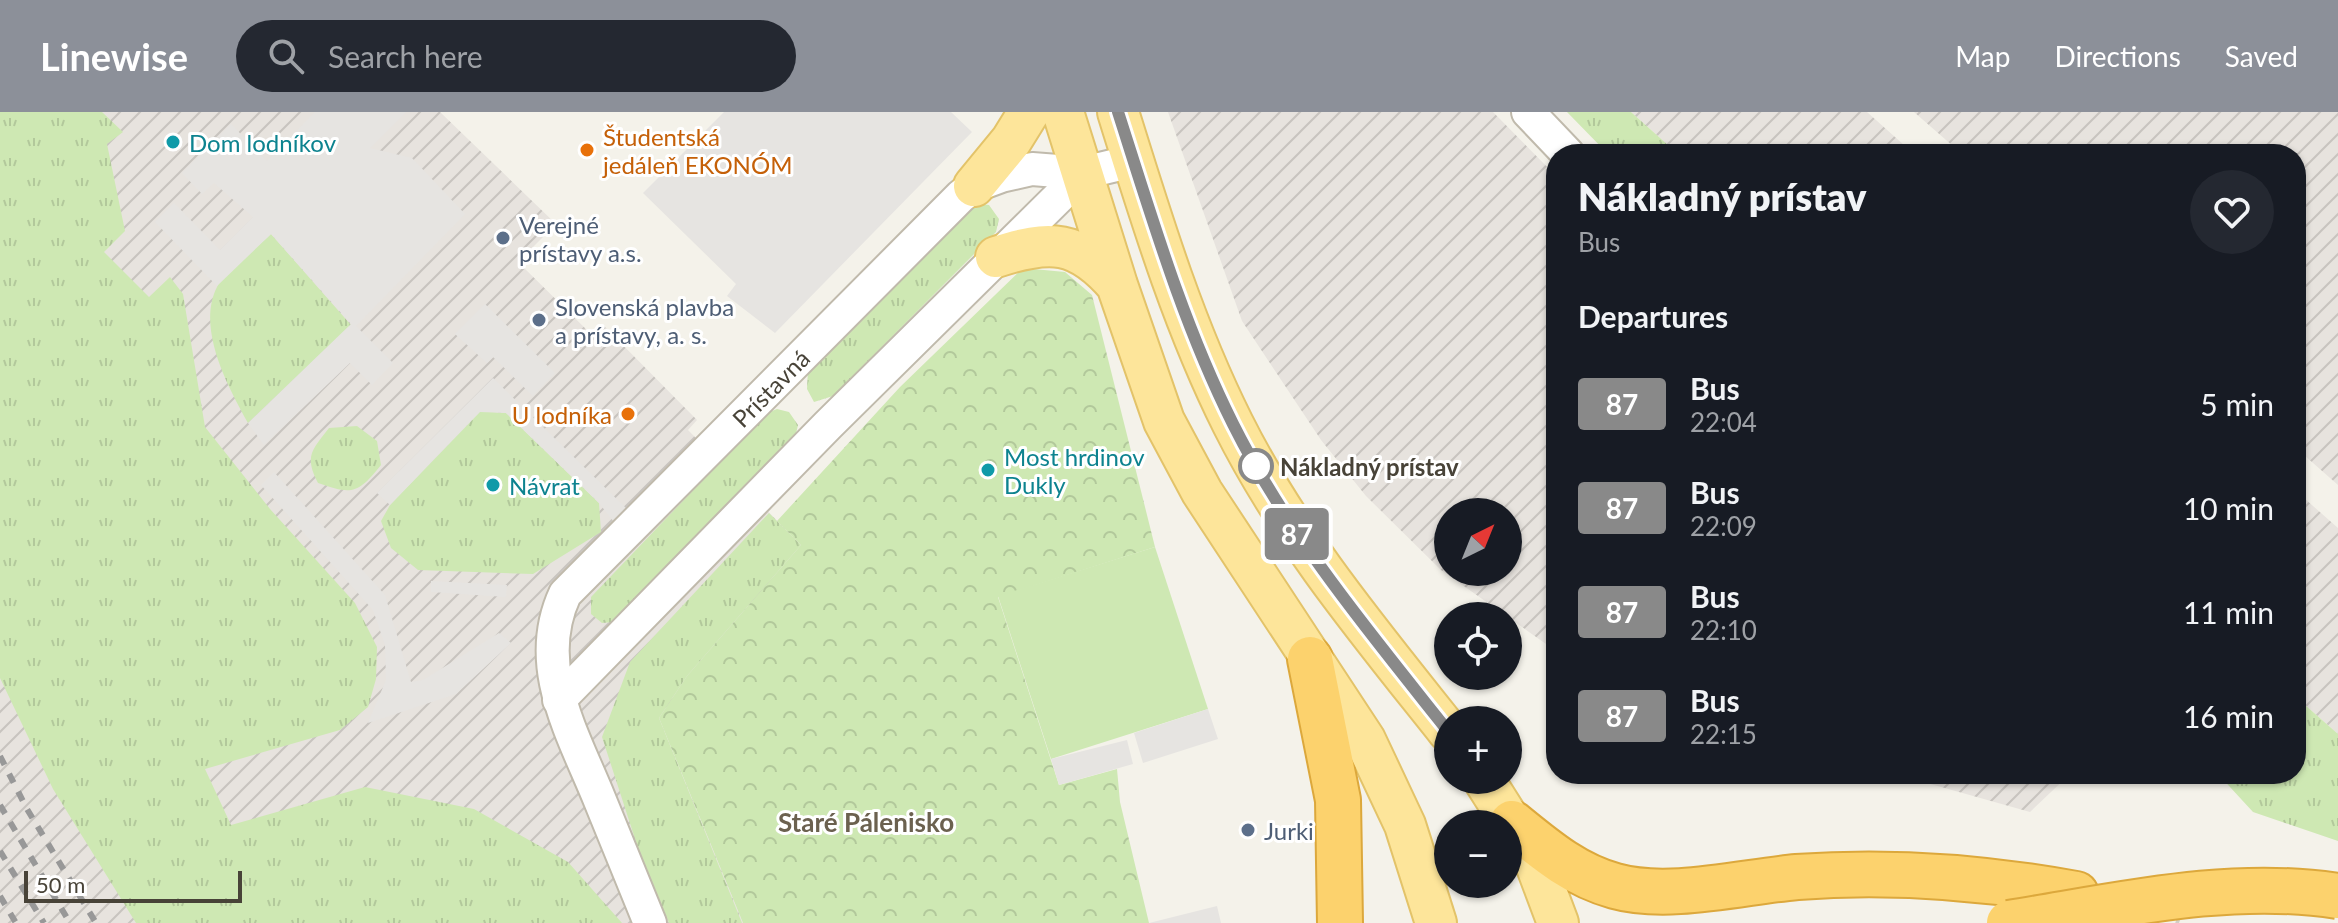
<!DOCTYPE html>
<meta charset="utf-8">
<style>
:root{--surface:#171b24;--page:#242831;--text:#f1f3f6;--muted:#9ea1a6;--accent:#8c9099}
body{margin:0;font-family:Lato,sans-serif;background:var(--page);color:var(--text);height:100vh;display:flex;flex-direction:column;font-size:30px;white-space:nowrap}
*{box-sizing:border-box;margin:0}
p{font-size:26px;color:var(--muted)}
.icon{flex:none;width:44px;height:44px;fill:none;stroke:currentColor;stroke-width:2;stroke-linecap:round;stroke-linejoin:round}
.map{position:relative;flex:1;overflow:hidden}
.panel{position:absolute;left:1546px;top:32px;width:760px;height:640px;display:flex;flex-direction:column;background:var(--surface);border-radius:32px;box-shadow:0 2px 6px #0004}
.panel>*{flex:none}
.badge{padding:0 16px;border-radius:6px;font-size:28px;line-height:52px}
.needle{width:52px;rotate:43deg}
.fabs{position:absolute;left:1434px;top:386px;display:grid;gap:16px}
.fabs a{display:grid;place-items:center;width:88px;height:88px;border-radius:50%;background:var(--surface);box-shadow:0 2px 6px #0004;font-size:40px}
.scale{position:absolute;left:24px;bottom:20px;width:218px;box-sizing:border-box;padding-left:8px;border:4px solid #484338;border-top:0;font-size:22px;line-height:28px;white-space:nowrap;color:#484338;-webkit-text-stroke:6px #fff;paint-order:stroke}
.map>.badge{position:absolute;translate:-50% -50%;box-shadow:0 0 0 4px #fff}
h2{padding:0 32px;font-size:30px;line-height:72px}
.round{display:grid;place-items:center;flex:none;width:84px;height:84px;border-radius:42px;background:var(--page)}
.overview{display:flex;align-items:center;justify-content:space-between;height:136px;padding:0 32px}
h1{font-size:38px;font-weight:800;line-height:60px}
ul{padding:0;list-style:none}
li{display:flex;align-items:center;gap:24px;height:104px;padding:0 32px}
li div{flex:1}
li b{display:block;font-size:30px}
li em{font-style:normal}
li .badge{min-width:88px;font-weight:700;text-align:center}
header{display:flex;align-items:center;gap:48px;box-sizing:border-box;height:112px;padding:0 40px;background:var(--accent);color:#fff}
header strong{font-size:38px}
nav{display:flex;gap:44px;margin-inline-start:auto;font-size:28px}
.search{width:560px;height:72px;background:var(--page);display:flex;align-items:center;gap:20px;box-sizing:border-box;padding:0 28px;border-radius:44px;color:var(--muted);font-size:30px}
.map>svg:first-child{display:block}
.industrial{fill:url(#industrial-furrows);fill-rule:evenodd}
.grass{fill:url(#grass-tufts)}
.forest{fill:url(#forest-crowns)}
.park{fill:#cee8b3}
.parking{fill:#e6e4e1}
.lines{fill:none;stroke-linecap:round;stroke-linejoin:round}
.highway-tunnel{stroke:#d2cfc6;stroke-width:44;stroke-dasharray:44 22;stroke-linecap:butt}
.minor-casing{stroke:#c0baac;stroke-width:36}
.major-casing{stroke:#e3c369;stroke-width:44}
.highway-casing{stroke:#dca83c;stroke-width:48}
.minor{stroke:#fff;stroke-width:32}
.major{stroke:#fde59a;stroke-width:40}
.highway{stroke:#fcd26d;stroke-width:44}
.rail{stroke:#989898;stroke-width:6;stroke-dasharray:10 10;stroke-linecap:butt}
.highway-bridge-casing{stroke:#dca83c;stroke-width:48;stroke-linecap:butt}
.highway-bridge{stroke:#fcd26d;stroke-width:44}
.line-casing{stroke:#fff;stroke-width:18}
.line{stroke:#898989;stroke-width:12}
.culture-dot{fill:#0f9aa8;stroke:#fff;stroke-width:3}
.food-dot{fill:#e8710a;stroke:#fff;stroke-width:3}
.service-dot{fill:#5c6f8a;stroke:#fff;stroke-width:3}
.stop-dot{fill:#fff;stroke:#898989;stroke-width:4}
.labels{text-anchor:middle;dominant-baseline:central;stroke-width:6;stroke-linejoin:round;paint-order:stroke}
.food-label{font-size:24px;fill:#c56008;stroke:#fff;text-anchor:start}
.culture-label{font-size:24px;fill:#0d838f;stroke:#fff;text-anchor:start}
.service-label{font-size:24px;fill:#4e5e75;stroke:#fff;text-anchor:start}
.street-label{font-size:24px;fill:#484338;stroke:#fff}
.stop-label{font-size:24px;font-weight:bold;fill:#484338;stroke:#fff;text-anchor:start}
.neighbourhood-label{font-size:26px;font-weight:bold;fill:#6b614f;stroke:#fff}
</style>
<header>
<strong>Linewise</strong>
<div class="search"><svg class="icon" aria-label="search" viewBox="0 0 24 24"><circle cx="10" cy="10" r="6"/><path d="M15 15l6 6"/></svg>Search here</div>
<nav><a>Map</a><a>Directions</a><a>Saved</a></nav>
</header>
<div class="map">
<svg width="2338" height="811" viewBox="0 0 2338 811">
<defs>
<pattern id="industrial-furrows" width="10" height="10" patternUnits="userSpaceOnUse" patternTransform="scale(2)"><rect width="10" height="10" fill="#e7e3de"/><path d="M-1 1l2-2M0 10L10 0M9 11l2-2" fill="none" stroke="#c8c4bf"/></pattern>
<pattern id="grass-tufts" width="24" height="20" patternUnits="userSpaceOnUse" patternTransform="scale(2)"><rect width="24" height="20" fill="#cee8b3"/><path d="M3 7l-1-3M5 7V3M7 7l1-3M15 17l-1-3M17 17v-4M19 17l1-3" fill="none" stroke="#b2c89b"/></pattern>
<pattern id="forest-crowns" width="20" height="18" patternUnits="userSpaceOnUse" patternTransform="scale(2)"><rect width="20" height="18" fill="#cee8b3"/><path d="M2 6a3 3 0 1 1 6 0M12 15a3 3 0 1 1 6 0" fill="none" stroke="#b2c89b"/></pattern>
</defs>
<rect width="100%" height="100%" fill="#f4f2ea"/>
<path class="industrial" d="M0,0H440L556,112L518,150L592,223L603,213L697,308L688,318L801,433L659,606L743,811H0Z
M1168,0H1493L1556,64V539L1441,458L1366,384L1321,328L1242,209ZM1508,400V460H1448V400Z
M1631,0H1867L1914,42H1678Z
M1914,0H2338V373L2296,336V42H1962Z
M2296,379L2338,416V622L2296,585Z
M1895,662H2070L2030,700Z"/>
<path class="grass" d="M0,0H102L123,20L107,32L125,119L104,140L149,185L170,165L183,182L205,315L270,397L355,491L377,535L376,567L368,595L340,618L205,657L231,713L365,675L474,697L568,750L622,811H136L53,677L0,566Z
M1567,0H1631L1678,42H1608Z
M974,91L989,93L999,107L996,120L833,284L814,290L807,277L808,257Z
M271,122L351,213L248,311C228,275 196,216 217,175C223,162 259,134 271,122Z
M777,297L789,300L798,313L795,326L614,510L602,511L591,502V485L767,301Z
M480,299L506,301L599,391L601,420L533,462L418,458L391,436L381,409L390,393Z
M357,314L377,329L381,353C358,382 352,383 318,371C304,344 312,338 329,316Z
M769,401L801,433L687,564L659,606L742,811H669L637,733L602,625L630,550Z
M2296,585L2338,622V729L2253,700L2218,662H2296Z"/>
<path class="forest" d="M1023,156L1065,160L1092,183L1155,435L998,485L1059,673L1117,657L1120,690L1149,811H743L659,606L687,564L801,433L777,409L900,275Z"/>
<path class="park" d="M1155,435L1208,597L1051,647L998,484Z"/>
<path class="parking" d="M315,0H406L370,36L412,46L465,102L356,214L393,251L372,273L350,251L264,333L248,311L351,212L271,122L217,174L155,110L174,91L220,138L253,105L214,71L202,82L182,61L231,12L267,49Z
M724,0H951L972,20L775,221L727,184L736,172L643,81Z
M485,192L555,261L533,284L493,245L487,251L455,222Z
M493,266L630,400L617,414L599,391L506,301L480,300L390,393L377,381Z
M274,360L385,483L411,570L423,568L499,521L511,531L456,582L368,611L386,568L385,533L373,498L261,373Z
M431,469L507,473L506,485L431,480Z
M1208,597L1218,627L1143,651L1134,621Z
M1127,628L1133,652L1059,673L1051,647Z
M1217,794L1221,811H1148H1149Z"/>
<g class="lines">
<path class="highway-tunnel" d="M2113,789L2179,811"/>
<defs>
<g id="minor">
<path d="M1528,0L1568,42"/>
<path d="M559,588L828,313L1083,61"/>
<path id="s1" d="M650,811C633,769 616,728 599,686C572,620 532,553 565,482L961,84L974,74L1001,64L1032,57L1083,61L1133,49"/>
</g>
<path id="major" d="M1063,0L1117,173L1164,309L1202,380L1365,628L1405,713L1436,811
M1118,0C1151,106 1183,212 1233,312C1289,424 1370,521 1448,619
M974,74L1011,29L1029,0
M996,145C1050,127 1078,128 1117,173
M1484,668L1534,747L1558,811"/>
<path id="highway" d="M1310,547L1338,688L1340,811
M1512,711C1544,737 1574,763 1615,774C1668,789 1742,770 1797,765C1891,758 1983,765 2076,782"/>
</defs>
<use href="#minor" class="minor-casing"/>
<use href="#major" class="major-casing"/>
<use href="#highway" class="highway-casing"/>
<use href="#minor" class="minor"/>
<use href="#major" class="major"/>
<use href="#highway" class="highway"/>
<path class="rail" d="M0,644L27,697L96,811
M0,693L70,811
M0,739L44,811
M0,784L16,811"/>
<defs>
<path id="highway-bridge" d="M2009,811C2116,794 2229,767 2338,784"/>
</defs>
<use href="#highway-bridge" class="highway-bridge-casing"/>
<use href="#highway-bridge" class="highway-bridge"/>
</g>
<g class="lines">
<defs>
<path id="line" d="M1118,0C1152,106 1183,212 1233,312C1289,424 1370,521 1448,619"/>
</defs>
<use href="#line" class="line-casing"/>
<use href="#line" class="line"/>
</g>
<g class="culture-dot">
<circle cx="173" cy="30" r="8"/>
<circle cx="988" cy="358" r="8"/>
<circle cx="493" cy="373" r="8"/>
</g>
<g class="food-dot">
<circle cx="587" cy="38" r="8"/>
<circle cx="628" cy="302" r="8"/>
</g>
<g class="service-dot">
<circle cx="503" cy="126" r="8"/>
<circle cx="539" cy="208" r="8"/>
<circle cx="1248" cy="718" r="8"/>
</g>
<circle class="stop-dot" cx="1256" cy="354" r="16"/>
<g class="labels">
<g class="food-label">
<text x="603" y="24">Študentská<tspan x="603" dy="28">jedáleň EKONÓM</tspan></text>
<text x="612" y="302" text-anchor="end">U lodníka</text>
</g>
<g class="culture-label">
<text x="189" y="30">Dom lodníkov</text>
<text x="1004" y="344">Most hrdinov<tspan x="1004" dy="28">Dukly</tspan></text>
<text x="509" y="373">Návrat</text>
</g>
<g class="service-label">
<text x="519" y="112">Verejné<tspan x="519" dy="28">prístavy a.s.</tspan></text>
<text x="555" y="194">Slovenská plavba<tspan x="555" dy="28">a prístavy, a. s.</tspan></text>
<text x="1264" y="718">Jurki</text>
</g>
<g class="street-label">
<text stroke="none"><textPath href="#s1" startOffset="640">Prístavná</textPath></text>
</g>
<g class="stop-label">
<text x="1280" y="354">Nákladný prístav</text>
</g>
<g class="neighbourhood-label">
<text x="866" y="710">Staré Pálenisko</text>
</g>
</g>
</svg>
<div class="fabs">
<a><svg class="needle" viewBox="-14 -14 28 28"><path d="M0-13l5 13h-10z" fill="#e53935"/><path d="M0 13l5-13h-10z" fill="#9ea1a6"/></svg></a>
<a><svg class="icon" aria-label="locate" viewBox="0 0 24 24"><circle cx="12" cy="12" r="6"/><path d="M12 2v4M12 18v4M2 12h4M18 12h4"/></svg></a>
<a>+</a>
<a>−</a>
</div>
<div class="scale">50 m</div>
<b class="badge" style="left:1297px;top:422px;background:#898989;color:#fff">87</b>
<section class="panel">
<div class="overview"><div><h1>Nákladný prístav</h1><p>Bus</p></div><a class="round"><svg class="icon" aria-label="heart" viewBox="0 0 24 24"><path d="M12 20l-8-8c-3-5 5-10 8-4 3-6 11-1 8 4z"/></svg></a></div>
<h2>Departures</h2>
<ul>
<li><span class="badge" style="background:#898989;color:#fff">87</span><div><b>Bus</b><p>22:04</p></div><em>5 min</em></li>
<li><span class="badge" style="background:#898989;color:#fff">87</span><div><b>Bus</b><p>22:09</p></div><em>10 min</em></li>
<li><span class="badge" style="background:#898989;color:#fff">87</span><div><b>Bus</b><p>22:10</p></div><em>11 min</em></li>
<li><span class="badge" style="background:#898989;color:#fff">87</span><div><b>Bus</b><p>22:15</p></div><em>16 min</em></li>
</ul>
</section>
</div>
